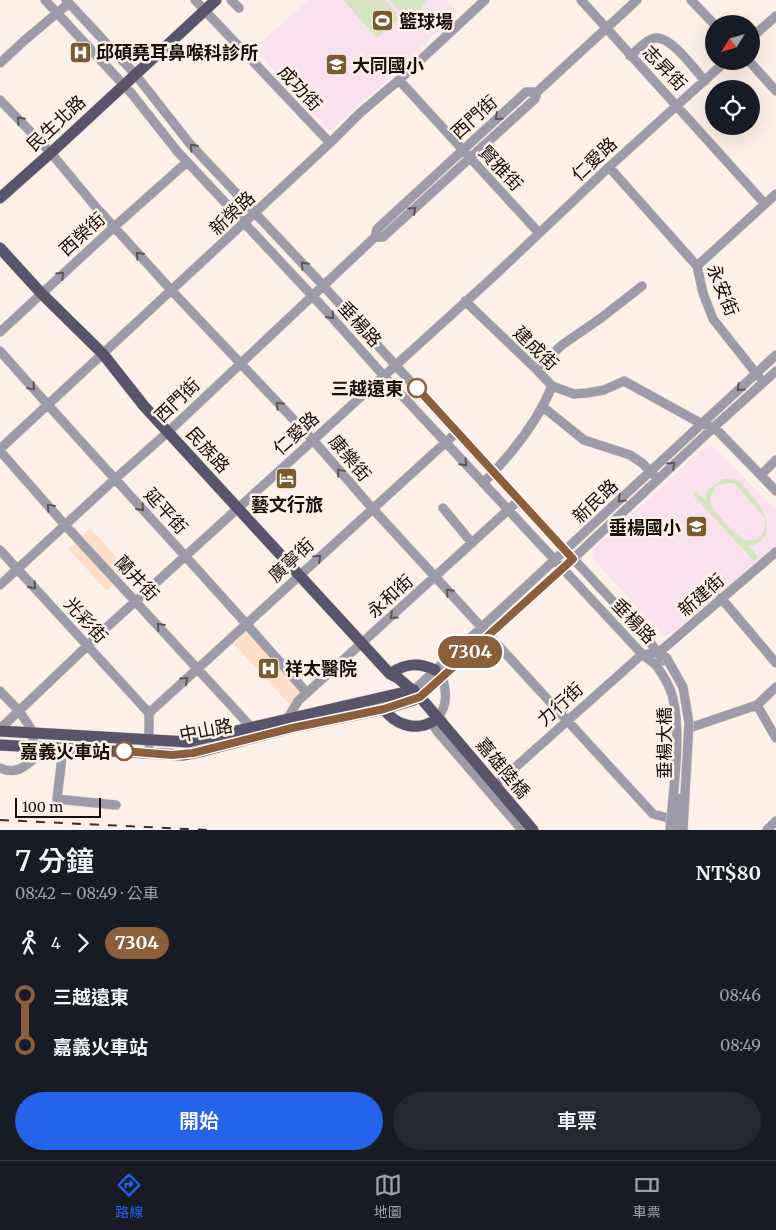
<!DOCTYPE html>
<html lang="zh-TW">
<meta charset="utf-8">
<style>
:root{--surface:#171b24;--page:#242831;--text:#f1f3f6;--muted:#9ea1a6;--line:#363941;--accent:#2563eb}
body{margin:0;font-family:Merriweather,"Noto Sans TC",serif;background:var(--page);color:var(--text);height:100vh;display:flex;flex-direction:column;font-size:19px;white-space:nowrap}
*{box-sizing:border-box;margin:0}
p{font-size:16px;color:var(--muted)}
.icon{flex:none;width:28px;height:28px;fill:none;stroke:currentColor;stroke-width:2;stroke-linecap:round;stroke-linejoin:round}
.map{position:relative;height:830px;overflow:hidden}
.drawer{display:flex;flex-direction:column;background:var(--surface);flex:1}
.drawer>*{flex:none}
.badge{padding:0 10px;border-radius:16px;font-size:18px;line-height:32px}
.needle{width:32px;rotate:233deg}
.tools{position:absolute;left:705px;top:15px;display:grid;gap:10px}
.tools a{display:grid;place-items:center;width:55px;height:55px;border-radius:50%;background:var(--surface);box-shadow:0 5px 20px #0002;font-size:25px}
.scale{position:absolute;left:15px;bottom:12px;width:86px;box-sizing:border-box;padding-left:5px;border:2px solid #1a0f08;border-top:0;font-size:14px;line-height:18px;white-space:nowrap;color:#1a0f08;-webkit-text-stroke:4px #fdf0e8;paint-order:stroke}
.map>.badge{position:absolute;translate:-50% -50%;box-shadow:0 0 0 2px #fff}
.legs{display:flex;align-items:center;gap:8px;height:55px;padding:0 15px;font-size:16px}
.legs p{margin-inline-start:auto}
.summary{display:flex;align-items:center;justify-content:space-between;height:85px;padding:0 15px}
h1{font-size:28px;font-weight:600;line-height:38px}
.cta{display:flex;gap:10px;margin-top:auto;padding:10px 15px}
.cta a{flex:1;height:58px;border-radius:30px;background:var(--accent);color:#fff;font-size:20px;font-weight:600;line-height:58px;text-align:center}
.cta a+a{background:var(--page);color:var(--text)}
ul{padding:0 15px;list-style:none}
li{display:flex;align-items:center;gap:18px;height:50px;font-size:19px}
li i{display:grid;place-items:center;width:8px;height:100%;margin:0 6px;background:currentColor}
li i::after{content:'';width:12px;height:12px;margin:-6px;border:4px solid;border-radius:50%;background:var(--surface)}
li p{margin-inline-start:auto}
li:first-child i{background:linear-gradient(#0000 50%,currentColor 0)}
li:last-child i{background:linear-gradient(currentColor 50%,#0000 0)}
.menu{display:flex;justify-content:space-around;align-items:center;height:70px;border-top:1px solid var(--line);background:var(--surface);font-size:14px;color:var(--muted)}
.menu a{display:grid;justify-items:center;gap:2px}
.menu .selected{color:var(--accent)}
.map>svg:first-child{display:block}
.built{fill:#fedfca}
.education{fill:#f9e1ee}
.green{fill:#d7e4c4;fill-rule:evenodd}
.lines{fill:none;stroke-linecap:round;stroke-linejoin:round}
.minor-casing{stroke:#d9ccc4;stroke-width:10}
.major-casing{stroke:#d9ccc4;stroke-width:12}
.minor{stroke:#9e9ba9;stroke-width:9}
.major{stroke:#5a546b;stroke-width:11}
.rail{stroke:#3c3029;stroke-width:2;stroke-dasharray:9 9;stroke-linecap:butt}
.minor-bridge-casing{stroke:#d9ccc4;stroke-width:10;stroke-linecap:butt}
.minor-bridge{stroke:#9e9ba9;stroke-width:9}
.oneway{stroke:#5c5558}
.line-1-casing{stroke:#fff;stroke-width:11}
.line-1{stroke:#8b5e3c;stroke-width:8}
.stop-1-dot{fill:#fff;stroke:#8b5e3c;stroke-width:2.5}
.labels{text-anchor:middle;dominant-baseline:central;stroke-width:5;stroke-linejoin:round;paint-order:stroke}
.poi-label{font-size:18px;font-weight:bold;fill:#1a0f08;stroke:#fdf0e8;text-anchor:start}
.street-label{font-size:18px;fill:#1a0f08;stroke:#fdf0e8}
.stop-label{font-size:18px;font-weight:bold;fill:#1a0f08;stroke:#fdf0e8;text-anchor:end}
</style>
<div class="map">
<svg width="776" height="830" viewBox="0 0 776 830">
<rect width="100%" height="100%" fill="#fdf0e8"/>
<path class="built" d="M90,528L129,571L107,591L68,549Z
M249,629L303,692L290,705L234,644Z"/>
<path class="education" d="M308,0H446L457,11L442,27L385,82L330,131L254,49Z
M708,444L715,448L776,510V548L670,635L664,636L593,559L592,552L598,545Z"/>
<path class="green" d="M343,0H385L400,17L377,38Z
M389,0H428L420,10L410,13L415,18L410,22Z
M723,479C728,479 735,479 739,481C743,484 748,491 752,496C768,513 776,541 749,546L758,557L754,561L693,495L696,491L705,500L707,490ZM728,483H734L764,517C768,531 759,545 743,539C737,536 713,511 711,504C709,498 713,491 716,486Z"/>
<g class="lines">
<defs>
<path id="minor" d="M45,0L132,94L177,151L320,304L384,376L643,655L656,665
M66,0L135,74L190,144L319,281L499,479L648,639L663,661
M195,0L330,143
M231,0L239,8
M581,0L765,204
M691,0L714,24
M751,38L776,16
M630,56C638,50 646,39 656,38C672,37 695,70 705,81
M749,61L776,91
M0,63L25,40L69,3
M399,80L539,233
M0,100L51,153L95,206L172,291L313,440L372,508L653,814L676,820
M609,167L697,266L703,293L713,319L759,377
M375,237H383L535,99L537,92L637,0
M697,266L776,194
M465,301L536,369L552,386L574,394L587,393L604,390L624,381L702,424L714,427L776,491
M0,332L114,227L187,162
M0,351C101,466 207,577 307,693
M536,369L562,345L601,318L642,286
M543,407L584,440L630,455L642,463L654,475
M0,449L330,143L360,113L399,80L485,0
M0,451L65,525L251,727L252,733
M761,475L776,460
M483,483C511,455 537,423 552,386
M443,508L472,543
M0,550L149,713
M0,585L115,479L168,432L375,237L377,229L526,92H537
M721,598L776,663
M442,677C447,692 448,706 437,718L442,720
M414,690L776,355
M0,691L19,711L30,727L37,756C25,767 16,775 0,768
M416,699L562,569L714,427L776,371
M757,705L776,738
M149,713L457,432
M288,718L298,701L519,500
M432,722L437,731L522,830
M692,727L757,705L776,687
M0,729L106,628L493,277L609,167L726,61
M149,745V713
M63,748L57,799L116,805
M501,780L639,657L663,649L776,552
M767,830L776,821"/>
<path id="major" d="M0,198L55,149L216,0
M0,248L41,293L103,354L144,406L390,674L398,678L420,697L533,830
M390,674C405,663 419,662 435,670
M384,709C395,725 415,731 432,722
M0,731L188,742L414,690
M0,745L183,755L203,751L291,728L384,709L414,700"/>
</defs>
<use href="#minor" class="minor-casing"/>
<use href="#major" class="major-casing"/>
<use href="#minor" class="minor"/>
<use href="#major" class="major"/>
<path class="rail" d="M0,820L208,830"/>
<defs>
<path id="minor-bridge" d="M666,657L683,687L689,723L683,830
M656,665C663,675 671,687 673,699C682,735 673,792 670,830
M676,830L679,798"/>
</defs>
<use href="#minor-bridge" class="minor-bridge-casing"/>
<use href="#minor-bridge" class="minor-bridge"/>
</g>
<defs><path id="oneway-chevron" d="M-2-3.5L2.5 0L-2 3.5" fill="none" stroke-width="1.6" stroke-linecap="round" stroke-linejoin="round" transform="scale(1.25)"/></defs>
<g class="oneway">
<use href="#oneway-chevron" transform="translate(498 117) rotate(138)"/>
<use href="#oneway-chevron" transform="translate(20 120) rotate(-134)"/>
<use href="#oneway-chevron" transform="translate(193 147) rotate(-132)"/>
<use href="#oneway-chevron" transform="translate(413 210) rotate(-42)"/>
<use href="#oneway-chevron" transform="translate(139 255) rotate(-132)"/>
<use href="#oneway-chevron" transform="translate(304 265) rotate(-133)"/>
<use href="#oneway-chevron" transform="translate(61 275) rotate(-43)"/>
<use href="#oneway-chevron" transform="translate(331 316) rotate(48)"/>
<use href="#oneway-chevron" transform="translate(32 387) rotate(49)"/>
<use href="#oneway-chevron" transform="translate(740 388) rotate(137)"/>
<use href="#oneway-chevron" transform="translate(279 405) rotate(-135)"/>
<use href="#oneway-chevron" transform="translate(464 463) rotate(47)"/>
<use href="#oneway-chevron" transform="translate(672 465) rotate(-43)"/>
<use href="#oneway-chevron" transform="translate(340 472) rotate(-130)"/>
<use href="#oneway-chevron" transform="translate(621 499) rotate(137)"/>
<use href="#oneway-chevron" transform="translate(50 507) rotate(-132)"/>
<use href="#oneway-chevron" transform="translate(141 508) rotate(48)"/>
<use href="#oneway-chevron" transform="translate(318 558) rotate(-43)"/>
<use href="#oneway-chevron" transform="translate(33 586) rotate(48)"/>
<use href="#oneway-chevron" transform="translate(449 592) rotate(-133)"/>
<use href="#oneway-chevron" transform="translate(393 616) rotate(138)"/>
<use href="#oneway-chevron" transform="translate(160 626) rotate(-132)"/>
<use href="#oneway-chevron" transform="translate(185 680) rotate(-42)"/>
</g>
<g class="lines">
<defs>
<path id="line-1" d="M124,751L172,755L193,753L292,728L384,709L420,697L573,559L417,388"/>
</defs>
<use href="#line-1" class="line-1-casing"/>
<use href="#line-1" class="line-1"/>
</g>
<defs>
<symbol id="stadium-square" viewBox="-11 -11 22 22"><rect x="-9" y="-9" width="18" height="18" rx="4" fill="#795b2f" stroke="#fdf0e8"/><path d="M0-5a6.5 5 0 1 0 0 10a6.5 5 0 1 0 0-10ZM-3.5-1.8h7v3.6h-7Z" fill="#fff"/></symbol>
<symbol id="hospital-square" viewBox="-11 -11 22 22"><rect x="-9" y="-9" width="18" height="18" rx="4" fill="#795b2f" stroke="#fdf0e8"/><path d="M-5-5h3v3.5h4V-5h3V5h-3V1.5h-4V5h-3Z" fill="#fff"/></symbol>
<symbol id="school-square" viewBox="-11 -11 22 22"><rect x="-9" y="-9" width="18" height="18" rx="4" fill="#795b2f" stroke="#fdf0e8"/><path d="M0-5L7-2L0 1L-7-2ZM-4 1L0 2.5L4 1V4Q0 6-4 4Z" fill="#fff"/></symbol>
<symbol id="hotel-square" viewBox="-11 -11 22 22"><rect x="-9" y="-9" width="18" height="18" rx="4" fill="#795b2f" stroke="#fdf0e8"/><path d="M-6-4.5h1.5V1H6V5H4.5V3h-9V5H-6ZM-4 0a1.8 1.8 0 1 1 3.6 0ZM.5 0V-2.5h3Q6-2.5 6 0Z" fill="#fff"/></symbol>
</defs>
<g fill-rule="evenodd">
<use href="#stadium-square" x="370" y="8" width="25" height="25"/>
<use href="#hospital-square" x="68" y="40" width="25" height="25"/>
<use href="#school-square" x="324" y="52" width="25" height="25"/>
<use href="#hotel-square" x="274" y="466" width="25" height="25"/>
<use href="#school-square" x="684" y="514" width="25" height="25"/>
<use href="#hospital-square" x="256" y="656" width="25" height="25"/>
</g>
<g class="stop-1-dot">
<circle cx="417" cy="388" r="9"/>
<circle cx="124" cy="751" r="9"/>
</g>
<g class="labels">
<g class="poi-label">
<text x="399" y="21">籃球場</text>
<text x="96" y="52">邱碩堯耳鼻喉科診所</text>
<text x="352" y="65">大同國小</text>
<text x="287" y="504" text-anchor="middle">藝文行旅</text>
<text x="681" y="527" text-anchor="end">垂楊國小</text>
<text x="285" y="668">祥太醫院</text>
</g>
<g class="street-label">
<text transform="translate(665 68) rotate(46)">志昇街</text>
<text transform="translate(300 88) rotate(47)">成功街</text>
<text transform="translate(474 117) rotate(-42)">西門街</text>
<text transform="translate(56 123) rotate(-43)">民生北路</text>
<text transform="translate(594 159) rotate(-43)">仁愛路</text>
<text transform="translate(501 168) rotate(47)">賢雅街</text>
<text transform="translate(232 213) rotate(-43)">新榮路</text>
<text transform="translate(82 234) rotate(-42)">西榮街</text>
<text transform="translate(723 290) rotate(68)">永安街</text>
<text transform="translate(360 324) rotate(48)">垂楊路</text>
<text transform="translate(536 348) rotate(44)">建成街</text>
<text transform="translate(177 400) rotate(-44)">西門街</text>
<text transform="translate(296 433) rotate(-42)">仁愛路</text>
<text transform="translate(208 450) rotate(48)">民族路</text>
<text transform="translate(350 458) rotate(50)">康樂街</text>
<text transform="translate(595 501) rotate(-43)">新民路</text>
<text transform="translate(166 511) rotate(48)">延平街</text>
<text transform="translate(291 560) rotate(-43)">廣寧街</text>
<text transform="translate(137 578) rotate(47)">蘭井街</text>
<text transform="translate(701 595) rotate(-41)">新建街</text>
<text transform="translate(390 596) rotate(-42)">永和街</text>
<text transform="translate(86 620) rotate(48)">光彩街</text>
<text transform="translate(634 621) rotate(46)">垂楊路</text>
<text transform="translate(560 704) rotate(-42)">力行街</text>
<text transform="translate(206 730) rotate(-11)">中山路</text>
<text transform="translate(664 743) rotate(-90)">垂楊大橋</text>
<text transform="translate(503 768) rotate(50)">嘉雄陸橋</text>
</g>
<g class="stop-label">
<text x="403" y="388">三越遠東</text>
<text x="110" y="751">嘉義火車站</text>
</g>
</g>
</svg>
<div class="tools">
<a><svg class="needle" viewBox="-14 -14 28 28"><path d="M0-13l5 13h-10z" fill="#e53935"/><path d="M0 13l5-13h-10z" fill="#9ea1a6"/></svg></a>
<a><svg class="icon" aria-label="locate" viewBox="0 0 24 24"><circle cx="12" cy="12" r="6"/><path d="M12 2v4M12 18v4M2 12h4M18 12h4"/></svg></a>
</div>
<div class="scale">100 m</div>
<b class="badge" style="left:470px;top:652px;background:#8b5e3c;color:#fff">7304</b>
</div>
<section class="drawer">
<div class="summary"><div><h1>7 分鐘</h1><p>08:42 – 08:49 · 公車</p></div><b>NT$80</b></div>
<div class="legs"><svg class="icon" aria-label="walk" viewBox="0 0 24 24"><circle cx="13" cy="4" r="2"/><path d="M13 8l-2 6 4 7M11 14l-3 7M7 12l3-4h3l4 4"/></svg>4<svg class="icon" aria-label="forward" viewBox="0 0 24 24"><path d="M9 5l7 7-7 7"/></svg><b class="badge" style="background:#8b5e3c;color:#fff">7304</b></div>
<ul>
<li><i style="color:#8b5e3c"></i><b>三越遠東</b><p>08:46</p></li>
<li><i style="color:#8b5e3c"></i><b>嘉義火車站</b><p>08:49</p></li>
</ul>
<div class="cta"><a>開始</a><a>車票</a></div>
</section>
<nav class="menu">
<a class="selected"><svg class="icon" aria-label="directions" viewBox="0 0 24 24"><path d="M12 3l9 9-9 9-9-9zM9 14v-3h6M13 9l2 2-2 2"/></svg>路線</a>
<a><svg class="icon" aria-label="map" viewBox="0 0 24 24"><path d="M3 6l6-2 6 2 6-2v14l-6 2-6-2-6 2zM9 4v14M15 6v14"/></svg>地圖</a>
<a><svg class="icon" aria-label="tickets" viewBox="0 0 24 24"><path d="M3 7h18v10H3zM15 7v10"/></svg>車票</a>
</nav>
